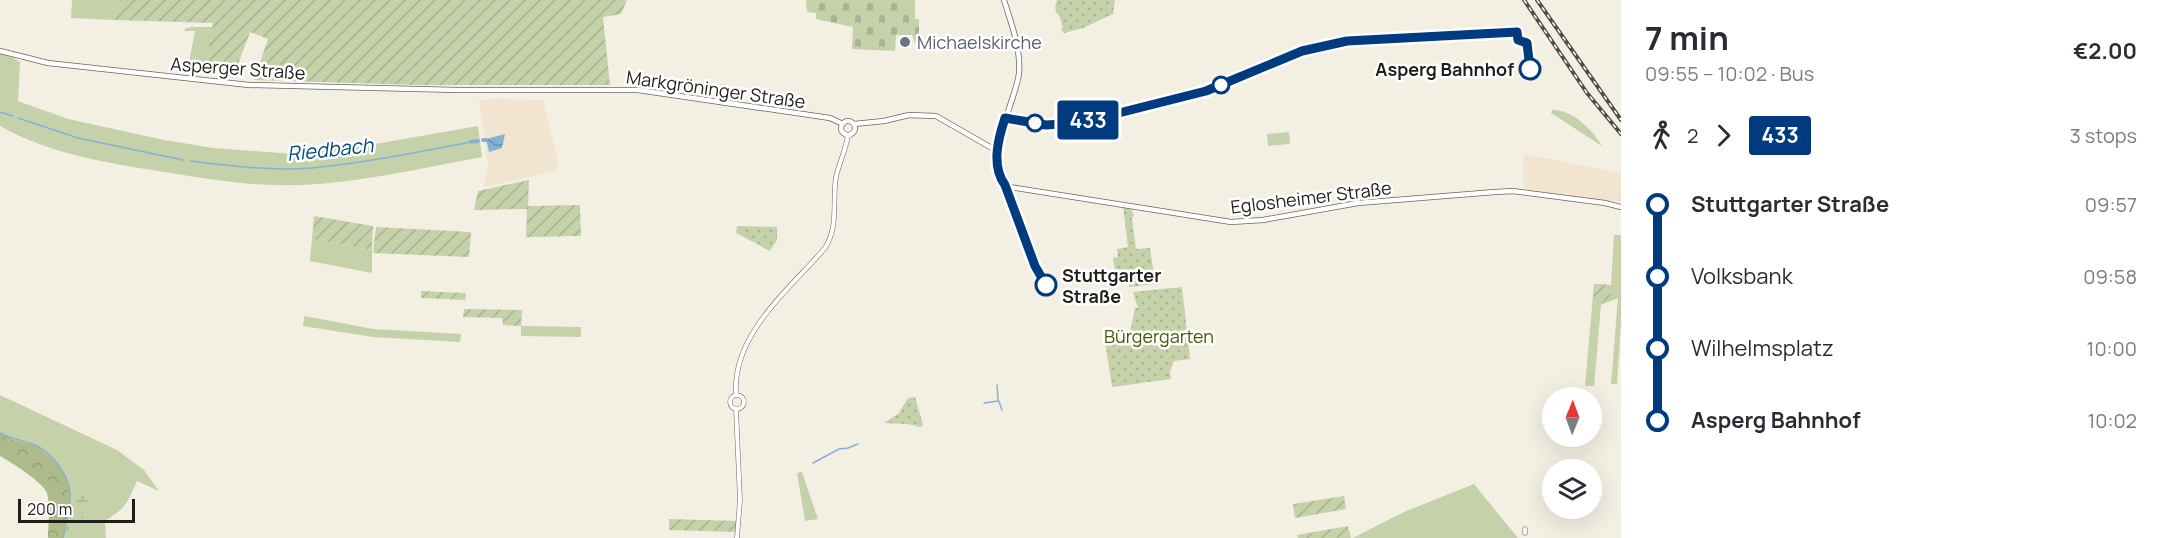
<!DOCTYPE html>
<meta charset="utf-8">
<style>
:root{--surface:#fff;--page:#f7f7f7;--text:#2b2b33;--muted:#7c7c81}
body{margin:0;font-family:Manrope,sans-serif;background:var(--page);color:var(--text);height:100vh;display:flex;flex-direction:column;font-size:22px;white-space:nowrap}
*{box-sizing:border-box;margin:0}
p{font-size:20px;color:var(--muted)}
.icon{flex:none;width:33px;height:33px;fill:none;stroke:currentColor;stroke-width:2;stroke-linecap:round;stroke-linejoin:round}
.map{position:relative;flex:1;overflow:hidden}
.panel{display:flex;flex-direction:column;background:var(--surface);width:540px}
.panel>*{flex:none}
.badge{padding:0 12px;border-radius:4px;font-size:21px;line-height:39px}
.needle{width:39px;rotate:1deg}
.controls{position:absolute;left:1542px;top:387px;display:grid;gap:12px}
.controls a{display:grid;place-items:center;width:60px;height:60px;border-radius:50%;background:var(--surface);box-shadow:0 6px 24px #0002;font-size:30px}
.scale{position:absolute;left:18px;bottom:15px;width:117px;box-sizing:border-box;padding-left:6px;border:3px solid #201e1a;border-top:0;font-size:16px;line-height:21px;white-space:nowrap;color:#201e1a;-webkit-text-stroke:4px #fff;paint-order:stroke}
.map>.badge{position:absolute;translate:-50% -50%;box-shadow:0 0 0 3px #fff}
.legs{display:flex;align-items:center;gap:9px;height:66px;padding:0 24px;font-size:20px}
.legs p{margin-inline-start:auto}
.headline{display:flex;align-items:center;justify-content:space-between;height:102px;padding:0 24px}
h1{font-size:33px;font-weight:700;line-height:45px}
ul{padding:0 24px;list-style:none}
li{display:flex;align-items:center;gap:21px;height:72px;font-size:22px}
li i{display:grid;place-items:center;width:9px;height:100%;margin:0 8px;background:currentColor}
li i::after{content:'';width:15px;height:15px;margin:-8px;border:4px solid;border-radius:50%;background:var(--surface)}
li p{margin-inline-start:auto}
li:first-child i{background:linear-gradient(#0000 50%,currentColor 0)}
li:last-child i{background:linear-gradient(currentColor 50%,#0000 0)}
main{display:flex;flex:1;min-height:0}
.map>svg:first-child{display:block}
.commercial{fill:#f1e4d0}
.grass{fill:#c4d1a9}
.forest{fill:url(#forest-crowns)}
.wetland{fill:url(#wetland-marsh)}
.cemetery{fill:url(#cemetery-stones)}
.park{fill:url(#park-dots)}
.garden{fill:url(#garden-furrows)}
.water{fill:url(#water-waves)}
.lines{fill:none;stroke-linecap:round;stroke-linejoin:round}
.stream{stroke:#86b1d6;stroke-width:1.5}
.canal{stroke:#86b1d6;stroke-width:4}
.tertiary-casing{stroke:#6a665c;stroke-width:5}
.secondary-casing{stroke:#6a665c;stroke-width:6}
.tertiary{stroke:#fff;stroke-width:4}
.secondary{stroke:#fff;stroke-width:4.5}
.rail-casing{stroke:#504d48;stroke-width:4}
.rail{stroke:#fff;stroke-width:1.5;stroke-dasharray:4.5;stroke-linecap:butt}
.line-1-casing{stroke:#fff;stroke-width:14}
.line-1{stroke:#003b80;stroke-width:9}
.worship-dot{fill:#6b7280;stroke:#fff;stroke-width:2}
.stop-1-dot{fill:#fff;stroke:#003b80;stroke-width:3}
.labels{text-anchor:middle;dominant-baseline:central;stroke-width:5;stroke-linejoin:round;paint-order:stroke}
.worship-label{font-size:18px;fill:#5b616d;stroke:#fff;text-anchor:start}
.street-label{font-size:18px;fill:#201e1a;stroke:#fff}
.stop-label{font-size:18px;font-weight:bold;fill:#201e1a;stroke:#fff;text-anchor:end}
.park-label{font-size:18px;fill:#485909;stroke:#fff}
.water-label{font-size:20px;font-style:italic;fill:#004b79;stroke:#fff}
</style>
<main>
<div class="map">
<svg width="1621" height="538" viewBox="0 0 1621 538">
<defs>
<pattern id="forest-crowns" width="20" height="18" patternUnits="userSpaceOnUse" patternTransform="scale(1.5)"><rect width="20" height="18" fill="#acbb89"/><path d="M2 6a3 3 0 1 1 6 0M12 15a3 3 0 1 1 6 0" fill="none" stroke="#94a076"/></pattern>
<pattern id="wetland-marsh" width="20" height="14" patternUnits="userSpaceOnUse" patternTransform="scale(1.5)"><rect width="20" height="14" fill="#c4d1a9"/><path d="M1 5h8M5 5V1M11 12h8M15 12V8" fill="none" stroke="#a8b391"/></pattern>
<pattern id="cemetery-stones" width="16" height="16" patternUnits="userSpaceOnUse" patternTransform="scale(1.5)"><rect width="16" height="16" fill="#c4d1a9"/><path d="M2 7V4a2 2 0 0 1 4 0v3zM10 15v-3a2 2 0 0 1 4 0v3z" fill="#a8b391"/></pattern>
<pattern id="park-dots" width="8" height="8" patternUnits="userSpaceOnUse" patternTransform="scale(1.5)"><rect width="8" height="8" fill="#c4d1a9"/><path d="M2 2h.1M6 6h.1" fill="none" stroke="#a8b391" stroke-width="1.8" stroke-linecap="round"/></pattern>
<pattern id="garden-furrows" width="10" height="10" patternUnits="userSpaceOnUse" patternTransform="scale(1.5)"><rect width="10" height="10" fill="#c4d1a9"/><path d="M-1 1l2-2M0 10L10 0M9 11l2-2" fill="none" stroke="#a8b391"/></pattern>
<pattern id="water-waves" width="16" height="10" patternUnits="userSpaceOnUse" patternTransform="scale(1.5)"><rect width="16" height="10" fill="#86b1d6"/><path d="M0 5q4-4 8 0t8 0" fill="none" stroke="#6d8fad"/></pattern>
</defs>
<rect width="100%" height="100%" fill="#f4efe3"/>
<path class="commercial" d="M727,83L724,99L702,95L703,87Z
M495,99L543,100L559,165L556,169L548,173L484,187L488,164L479,100Z
M1524,154L1621,173V202L1529,191L1524,188L1523,180Z"/>
<path class="grass" d="M72,0H120L114,20L71,18Z
M192,27H213L206,65L189,62L195,31H184L186,28Z
M0,53L12,57L20,62L18,101L68,119L164,140L213,148L293,154L375,144L478,126L482,157C423,168 362,182 302,185C258,187 214,180 171,173C113,164 51,155 0,126Z
M1552,110C1572,109 1593,130 1602,146L1551,113Z
M1289,132L1290,144L1268,146L1267,134Z
M1614,235H1621V323L1617,384H1611L1618,298L1601,305L1594,386H1585L1594,284L1611,285Z
M312,239L372,250V273L310,261Z
M304,316L373,329L461,334L460,342L373,337L303,326Z
M521,326L581,327V337L521,336Z
M0,395L117,450L144,470L159,491L137,481C127,503 127,507 105,521L106,538H63L68,514L70,493L55,461L35,445L14,440L0,433Z
M802,472L818,519L805,521L797,473Z
M1474,484L1518,538H1353L1404,512Z"/>
<path class="forest" d="M0,433L14,440L35,445L55,461L66,477L70,493L68,514L63,538H48C48,527 51,500 46,491C38,479 12,463 0,456Z"/>
<path class="wetland" d="M70,493L104,501L78,522L72,532L65,531Z"/>
<path class="cemetery" d="M806,0H915V19H919V44L915,43L912,35H896L895,51L852,49L853,27L816,19V13L807,12Z"/>
<path class="park" d="M1057,0H1115L1113,14L1083,28L1064,33L1061,30L1063,28L1059,14H1057L1055,8Z
M1123,206L1130,207L1134,215L1132,218L1136,249L1150,248L1155,284L1129,287L1127,269L1115,270L1113,258L1118,257L1117,249L1128,247Z
M737,226L777,227V240L770,251L736,233Z
M1182,287L1190,359L1174,361L1170,372L1171,379L1112,387L1105,341L1129,338L1135,308H1138L1133,292Z
M915,397L923,425L920,427L908,424L884,423L899,413L908,398Z"/>
<path class="garden" d="M120,0H627L621,14L603,17L610,85H417L254,80L268,39L250,32L233,78L206,65L213,23L114,20Z
M529,180L528,206L580,205L581,236L526,237L527,209L474,210L478,191Z
M314,216L373,226L372,250L312,239Z
M376,227L471,232L469,257L373,253Z
M1594,284L1611,285V299L1593,305Z
M421,291L466,293L465,300L421,298Z
M464,309L522,310L521,326L503,325L502,318L463,317Z
M1344,496L1346,509L1295,518L1293,504Z
M669,519L738,521L737,532L669,530Z
M1348,526L1351,538H1298L1297,535Z"/>
<path class="water" d="M505,134L502,148L489,152L486,139Z"/>
<g class="lines">
<path class="stream" d="M0,112L13,116
M18,118L78,138L183,160
M191,161C230,166 271,171 311,168C365,163 418,152 471,142
M997,385L998,399L1002,410
M984,403L998,401
M0,433C12,440 24,440 35,445C52,453 68,474 70,492C71,507 66,524 63,538
M813,463L839,449L848,448L858,444"/>
<path class="canal" d="M483,140H486
M471,142L478,141"/>
<defs>
<path id="tertiary" d="M736,394C732,334 790,289 825,248C839,226 832,202 836,177C839,163 846,150 848,135
M730 402a7 7 0 1 1 14 0a7 7 0 1 1-14 0Z
M736,409L740,500L737,538
M1525,529V533"/>
<path id="secondary" d="M1004,0C1011,23 1021,48 1019,73C1017,99 977,169 1010,187L1231,222L1263,220L1358,203L1495,192L1513,191L1605,203L1621,207
M0,51L48,63L249,85L457,90H638L830,118L843,124
M841 128a7 7 0 1 1 14 0a7 7 0 1 1-14 0Z
M854,124L884,121L909,115L936,116L997,151"/>
</defs>
<use href="#tertiary" class="tertiary-casing"/>
<use href="#secondary" class="secondary-casing"/>
<use href="#tertiary" class="tertiary"/>
<use href="#secondary" class="secondary"/>
<defs>
<path id="rail" d="M1524,0L1587,93L1621,134
M1537,0L1621,120"/>
</defs>
<use href="#rail" class="rail-casing"/>
<use href="#rail" class="rail"/>
</g>
<g class="lines">
<defs>
<path id="line-1" d="M1046,285L1035,266L1005,185C991,166 998,139 1005,118L1046,125L1079,123L1206,91L1302,51L1347,41L1517,32L1518,40L1527,43L1530,69"/>
</defs>
<use href="#line-1" class="line-1-casing"/>
<use href="#line-1" class="line-1"/>
</g>
<circle class="worship-dot" cx="905" cy="42" r="6"/>
<g class="stop-1-dot">
<circle cx="1530" cy="69" r="10"/>
<circle cx="1221" cy="85" r="8"/>
<circle cx="1035" cy="123" r="8"/>
<circle cx="1046" cy="285" r="10"/>
</g>
<g class="labels">
<g class="worship-label">
<text x="917" y="42">Michaelskirche</text>
</g>
<g class="street-label">
<text transform="translate(238 68) rotate(4)">Asperger Straße</text>
<text transform="translate(716 89) rotate(8)">Markgröninger Straße</text>
<text transform="translate(1311 197) rotate(-7)">Eglosheimer Straße</text>
</g>
<g class="stop-label">
<text x="1514" y="69">Asperg Bahnhof</text>
<text x="1062" y="275" text-anchor="start">Stuttgarter<tspan x="1062" dy="21">Straße</tspan></text>
</g>
<g class="park-label">
<text x="1159" y="336">Bürgergarten</text>
</g>
<g class="water-label">
<text transform="translate(330 149) rotate(-6)">Riedbach</text>
</g>
</g>
</svg>
<div class="controls">
<a><svg class="needle" viewBox="-14 -14 28 28"><path d="M0-13l5 13h-10z" fill="#e53935"/><path d="M0 13l5-13h-10z" fill="#7c7c81"/></svg></a>
<a><svg class="icon" aria-label="layers" viewBox="0 0 24 24"><path d="M12 4l9 5-9 5-9-5zM3 14l9 5 9-5"/></svg></a>
</div>
<div class="scale">200 m</div>
<b class="badge" style="left:1088px;top:120px;background:#003b80;color:#fff">433</b>
</div>
<section class="panel">
<div class="headline"><div><h1>7 min</h1><p>09:55 – 10:02 · Bus</p></div><b>€2.00</b></div>
<div class="legs"><svg class="icon" aria-label="walk" viewBox="0 0 24 24"><circle cx="13" cy="4" r="2"/><path d="M13 8l-2 6 4 7M11 14l-3 7M7 12l3-4h3l4 4"/></svg>2<svg class="icon" aria-label="forward" viewBox="0 0 24 24"><path d="M9 5l7 7-7 7"/></svg><b class="badge" style="background:#003b80;color:#fff">433</b><p>3 stops</p></div>
<ul>
<li><i style="color:#003b80"></i><b>Stuttgarter Straße</b><p>09:57</p></li>
<li><i style="color:#003b80"></i><span>Volksbank</span><p>09:58</p></li>
<li><i style="color:#003b80"></i><span>Wilhelmsplatz</span><p>10:00</p></li>
<li><i style="color:#003b80"></i><b>Asperg Bahnhof</b><p>10:02</p></li>
</ul>
</section>
</main>
